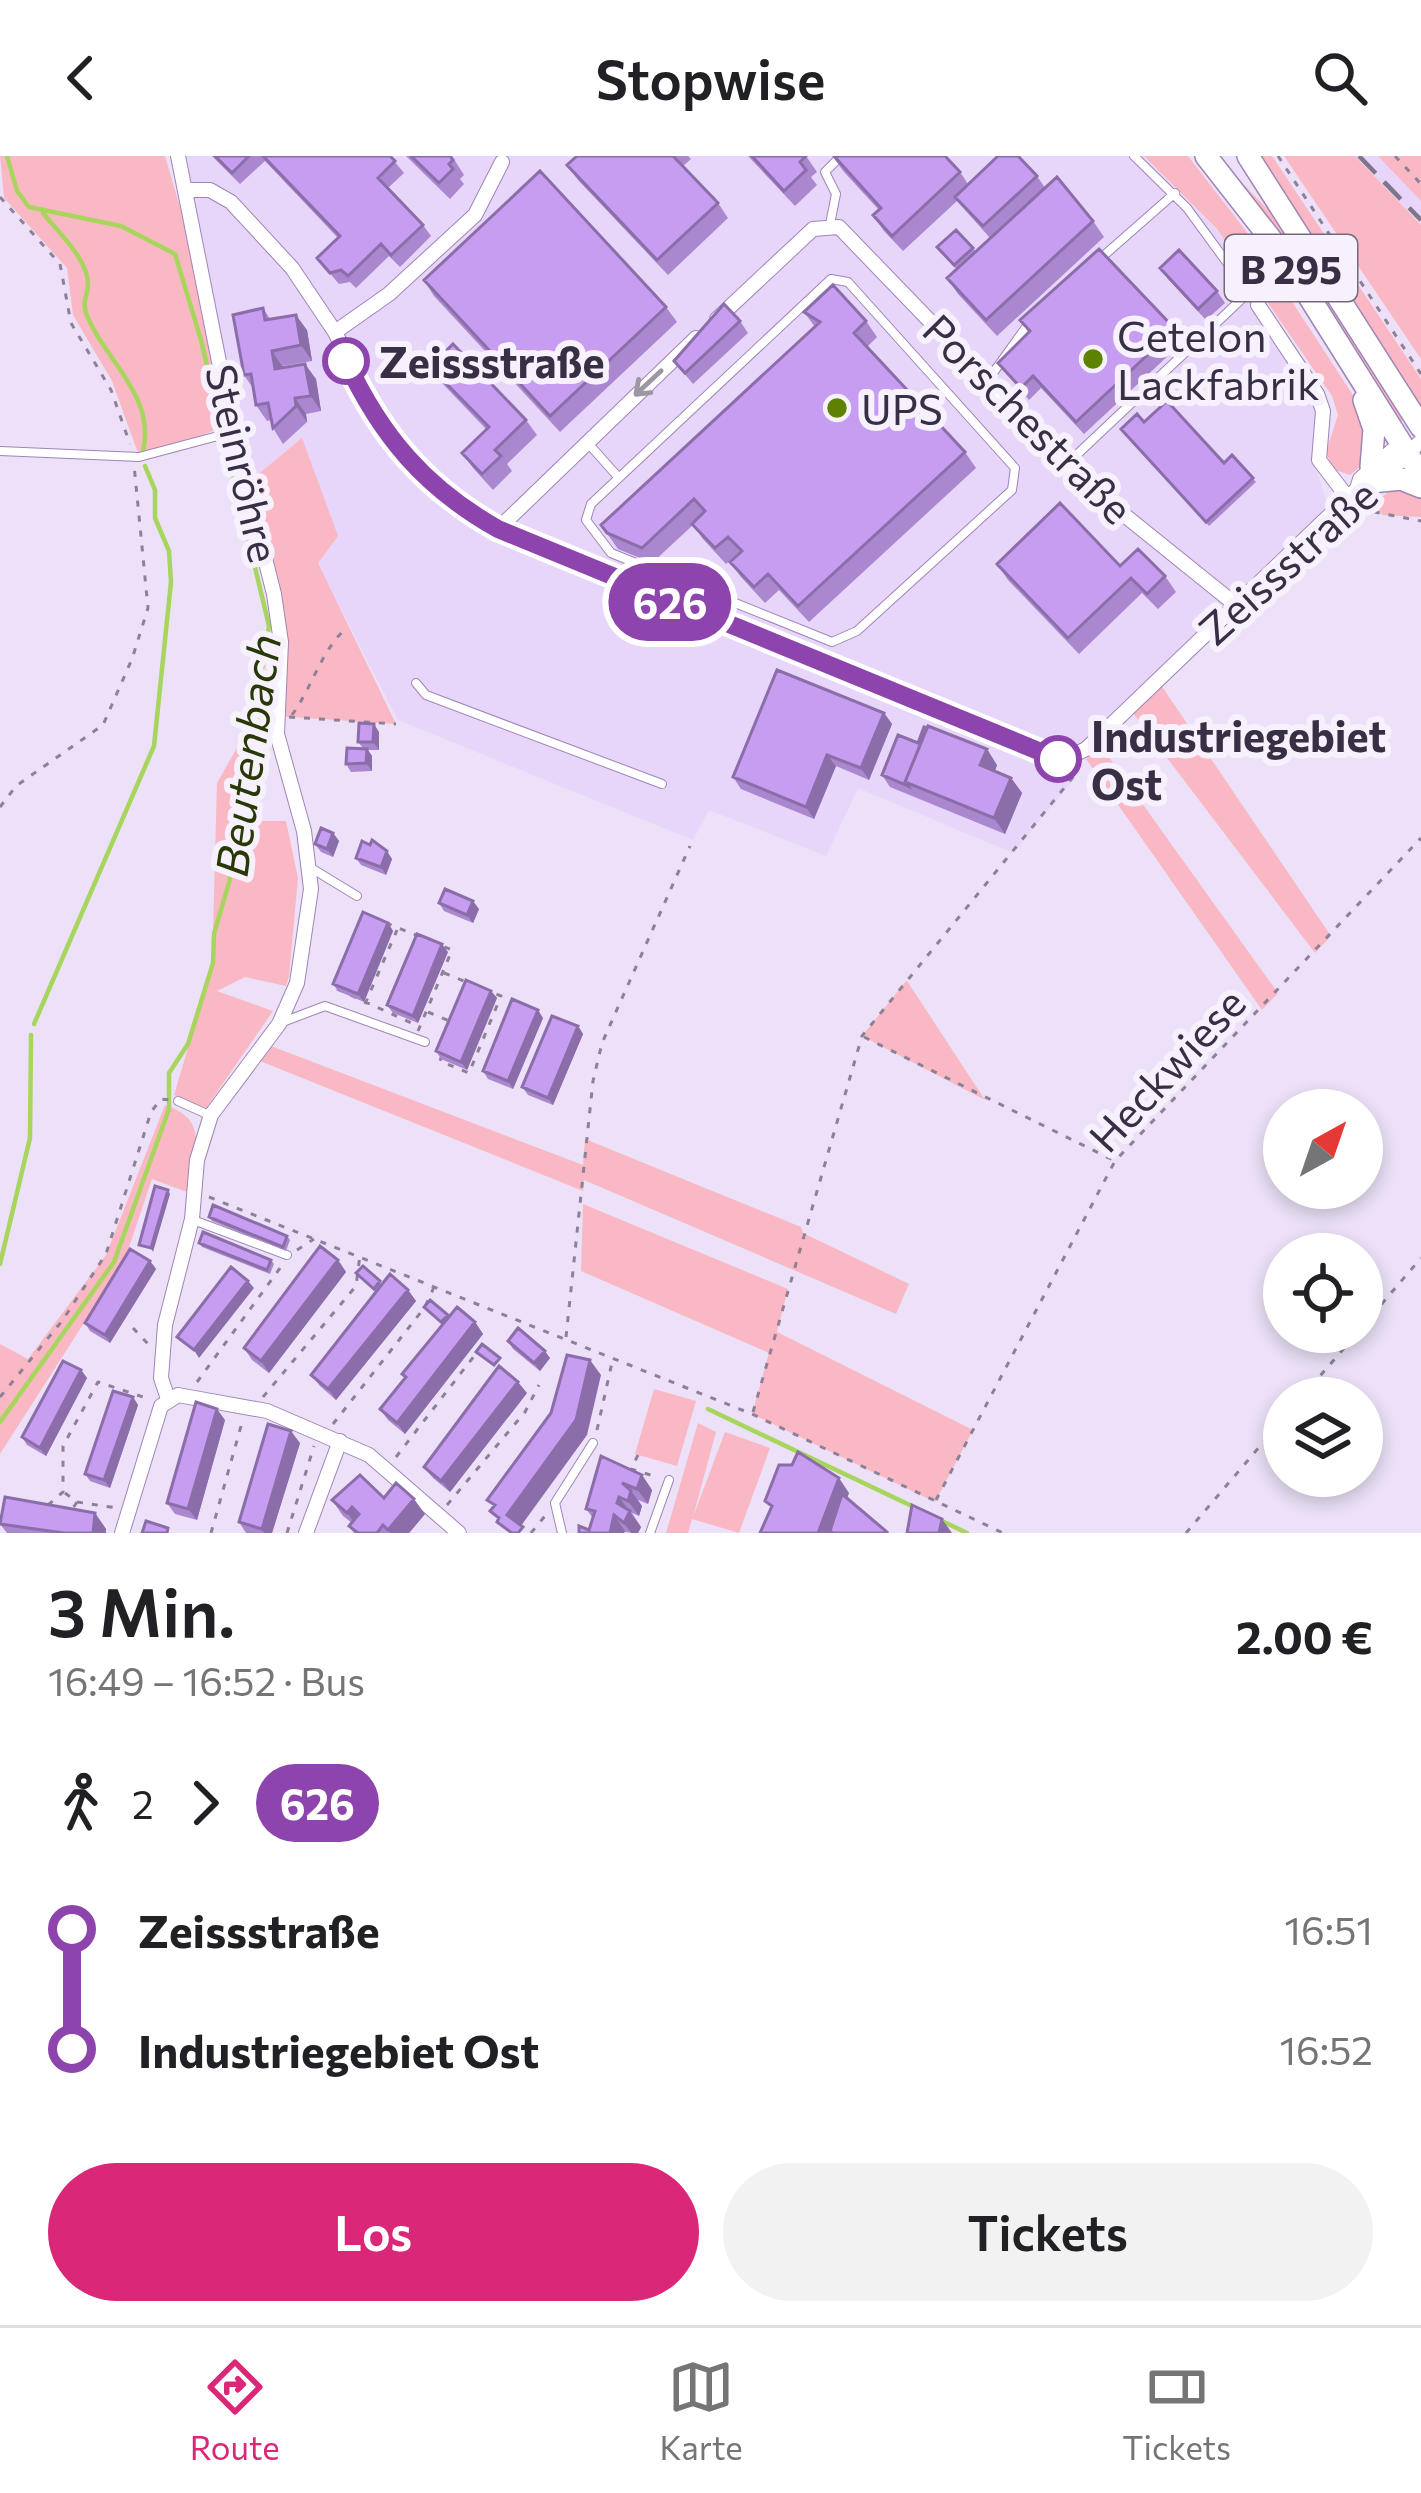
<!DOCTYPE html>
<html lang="de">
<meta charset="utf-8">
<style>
:root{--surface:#fff;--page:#f2f2f2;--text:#202124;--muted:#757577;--line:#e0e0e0;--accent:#db2777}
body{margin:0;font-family:Commissioner,sans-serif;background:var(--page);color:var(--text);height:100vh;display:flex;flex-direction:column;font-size:45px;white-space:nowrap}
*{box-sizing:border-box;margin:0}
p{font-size:39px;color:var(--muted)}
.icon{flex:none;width:66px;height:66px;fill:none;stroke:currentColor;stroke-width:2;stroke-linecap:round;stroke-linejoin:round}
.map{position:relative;height:1377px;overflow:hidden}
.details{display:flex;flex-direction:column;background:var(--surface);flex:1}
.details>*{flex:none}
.badge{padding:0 24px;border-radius:39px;font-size:42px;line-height:78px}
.needle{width:78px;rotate:40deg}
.controls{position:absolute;left:1263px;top:933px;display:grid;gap:24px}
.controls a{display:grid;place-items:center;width:120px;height:120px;border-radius:50%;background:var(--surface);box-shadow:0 6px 18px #0003;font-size:60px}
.map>.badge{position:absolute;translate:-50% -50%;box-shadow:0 0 0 6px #fff}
.legs{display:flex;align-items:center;gap:18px;height:132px;padding:0 48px;font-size:39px}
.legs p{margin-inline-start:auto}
.headline{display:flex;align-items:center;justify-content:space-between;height:204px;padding:0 48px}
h1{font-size:66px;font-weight:600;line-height:90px}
.button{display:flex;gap:24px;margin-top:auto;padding:24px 48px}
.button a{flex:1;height:138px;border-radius:72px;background:var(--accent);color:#fff;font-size:48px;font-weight:600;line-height:138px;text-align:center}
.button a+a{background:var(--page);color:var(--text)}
ul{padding:0 48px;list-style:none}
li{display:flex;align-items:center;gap:42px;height:120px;font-size:45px}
li i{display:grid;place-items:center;width:18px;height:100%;margin:0 15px;background:currentColor}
li i::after{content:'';width:30px;height:30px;margin:-15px;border:9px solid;border-radius:50%;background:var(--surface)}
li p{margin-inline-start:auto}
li:first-child i{background:linear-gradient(#0000 50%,currentColor 0)}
li:last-child i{background:linear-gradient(currentColor 50%,#0000 0)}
header{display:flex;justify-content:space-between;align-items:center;height:156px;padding:0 48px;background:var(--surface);font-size:54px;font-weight:600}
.menu{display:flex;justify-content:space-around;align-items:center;height:168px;border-top:3px solid var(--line);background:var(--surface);font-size:33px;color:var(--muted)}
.menu a{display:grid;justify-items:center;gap:6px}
.menu .selected{color:var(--accent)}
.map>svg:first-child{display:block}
.built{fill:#e7d5fa}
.green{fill:#fab8c4}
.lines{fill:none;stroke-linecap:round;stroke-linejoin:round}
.stream{stroke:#a8d55d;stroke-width:4.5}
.service-casing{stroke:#9e85b8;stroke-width:10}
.minor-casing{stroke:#9e85b8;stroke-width:16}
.primary-casing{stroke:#9e85b8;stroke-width:24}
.path{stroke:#8c8197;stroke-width:3;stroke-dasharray:6 9;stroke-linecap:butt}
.service{stroke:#fff;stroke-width:8}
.minor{stroke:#fff;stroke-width:14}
.primary{stroke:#fff;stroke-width:21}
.rail{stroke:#80768b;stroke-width:4.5;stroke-dasharray:24 12;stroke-linecap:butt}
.wall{fill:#ab87cf}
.shaded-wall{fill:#8b6ea9}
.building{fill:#c79df1;stroke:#8b6ea9;stroke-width:3}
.oneway{stroke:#9c97a2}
.line-1-casing{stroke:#fff;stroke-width:27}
.line-1{stroke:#8e44ad;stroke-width:18}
.poi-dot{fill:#5d8200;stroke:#f6f1fc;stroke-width:4.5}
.stop-1-dot{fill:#fff;stroke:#8e44ad;stroke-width:6}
.labels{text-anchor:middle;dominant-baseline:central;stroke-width:12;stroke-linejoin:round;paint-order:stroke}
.shield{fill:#f6f1fc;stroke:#72697b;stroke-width:3}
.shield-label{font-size:39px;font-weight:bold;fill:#392f44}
.poi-label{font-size:42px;fill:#392f44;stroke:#f6f1fc;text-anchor:start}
.stop-label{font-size:42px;font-weight:bold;fill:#392f44;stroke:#f6f1fc;text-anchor:start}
.street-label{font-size:42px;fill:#392f44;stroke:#f6f1fc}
.water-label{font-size:45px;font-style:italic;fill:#283806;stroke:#f6f1fc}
</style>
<header><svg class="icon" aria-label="back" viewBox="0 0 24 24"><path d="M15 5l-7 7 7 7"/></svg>Stopwise<svg class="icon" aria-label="search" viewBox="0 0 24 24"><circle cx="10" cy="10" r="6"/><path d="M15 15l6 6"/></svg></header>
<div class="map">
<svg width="1421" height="1377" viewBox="0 0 1421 1377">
<rect width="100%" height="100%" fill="#ece1f8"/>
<path class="built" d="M184,0H1144L1217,74L1265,144L1253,152L1316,249L1311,298L1327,347L1317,363L1092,577L1072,611V625L1013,697L858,632L826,700L709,654L693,684L398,564L317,407L302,283L255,321L202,109Z
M1355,0H1378L1421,45V69Z"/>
<path class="green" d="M0,0H165L186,72L226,270L158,296L138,297L112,225L73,159L67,112L4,42Z
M1144,0H1188L1246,75L1362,253L1367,305L1350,319L1333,313L1326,296L1338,259L1332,240L1217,73Z
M1216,0L1278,64L1406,262L1398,267Z
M1256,0H1272L1421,223V254Z
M1284,0H1355L1421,69V203Z
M1378,0H1421V45Z
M302,282L338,380L318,407L396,568L276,560L278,438L255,321Z
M1394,331L1421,340V361L1383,359L1370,351Z
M1161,529L1331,780L1315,797L1133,557Z
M250,569L258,665H286L298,722L289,820L286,830L245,821L217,835L273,855L206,952L174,939L212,811L217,627Z
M1101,590L1278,837L1262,854L1086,603Z
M906,825H907L985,944L862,880Z
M271,890L583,1009L585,983L801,1071L803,1077L909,1128L896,1158L584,1024L583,1035L260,905Z
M165,949C211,964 195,998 187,1036L152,1023L125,1103L0,1298V1188L28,1203L106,1099Z
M583,1048L788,1133L777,1176L973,1274L935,1346L752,1258L769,1197L581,1115Z
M654,1233L696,1245L677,1310L635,1298Z
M698,1267L716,1276L693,1361L725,1276L770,1292L739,1377L692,1363L688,1377H666Z"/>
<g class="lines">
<path class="stream" d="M43,57C57,75 89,104 88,129C88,140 82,144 86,157C104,204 156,239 143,295
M34,868L154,590L171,426L169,395L155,362V334L145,310
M0,1108L30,982L31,879
M708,1253L914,1351
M0,1266L114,1106L169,953V917L188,888L213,807L214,778L230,723L234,645L263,552L260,526L269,470L201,184L175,98L121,70L29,51L17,35L7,0
M940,1364L967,1377"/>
<defs>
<path id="service" d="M1134,0L1187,52L1250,138
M830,68L836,38L825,16L841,0
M1101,102L1175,37
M831,123L848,126L1015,312L1012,334L857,475L832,486L611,397L586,364L591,348Z
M988,224L1032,163
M587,286L619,322
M0,295L139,301L233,276
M1067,308L1249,136
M416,527L426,539L662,628
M311,712L357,740
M280,867L325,850L425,886
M178,945L209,959
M193,1064L287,1099
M562,1377L555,1347L593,1287
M650,1377L669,1324"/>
<path id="minor" d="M189,34H210L231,46L292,112L335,176L383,275L429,328L459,351L564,403L1052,602L1063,604L1086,593L1357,333L1393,312L1421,285
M1258,149L1317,238L1323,255L1319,304L1348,342
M717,163L813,73L839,71L1092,333L1236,449
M335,176L389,138L475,59L502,6
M1357,333L1360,323L1395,292L1407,296
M498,373L696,182
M168,1243L161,1222L165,1169L192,1063L197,1004L211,959L279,868L297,827L311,733L304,675L277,578L281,486L274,438L233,276L178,0
M122,1377L161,1250L178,1239L267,1255L369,1299L459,1377
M306,1377L340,1285"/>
<path id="primary" d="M1206,0L1281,96L1421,319
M1248,0L1421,271
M1364,244L1374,273L1371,311
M1372,326L1401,323L1421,331"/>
</defs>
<use href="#service" class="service-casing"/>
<use href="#minor" class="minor-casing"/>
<use href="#primary" class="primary-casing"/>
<path class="path" d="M1278,0L1421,218
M1395,0L1421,28
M0,41L60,108L71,167L111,234L130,288
M1359,353L1421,365
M292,559C312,531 320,498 344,474
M289,561L396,568
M0,651L16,630L103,569L132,503L148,452L134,309
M386,767L416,779
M444,817L469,827
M337,833L420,871
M365,848L397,774
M428,856L452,866
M418,875L452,794L442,790
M864,881L1113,1004
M442,899L440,905L469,917L501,840L489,835
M209,1041L752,1258L1003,1377
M297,1094L314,1083
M1362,1171L1421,1102
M133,1172L148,1188
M566,1181L593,925L602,887L690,690
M197,1226L283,1108
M0,1241L62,1165L106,1098L151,956L161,943L170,944
M263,1241L356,1130L360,1099
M1301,1242L1358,1176
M753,1256L862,880L1078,615
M333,1268L425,1151L434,1131
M597,1274L613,1202
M638,1299L631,1313L657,1321
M396,1301L478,1195
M65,1337L77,1346L71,1355
M936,1344L1115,1005L1421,682
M77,1346L117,1352
M48,1349L63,1336V1290L98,1226L149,1243
M447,1349L525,1256L539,1229
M211,1377L243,1263
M287,1377L314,1290
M531,1377L545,1360
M1186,1377L1284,1262"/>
<use href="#service" class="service"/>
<use href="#minor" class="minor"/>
<use href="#primary" class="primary"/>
<path class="rail" d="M1359,0L1421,64"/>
</g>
<path class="wall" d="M212,0H390L404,17L388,32L423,69L431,80L400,111L389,100L356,132L350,126L339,128L317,102L338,82L265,5L240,28Z
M406,0H452L464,19L460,23L464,28L450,43Z
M577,0H688L691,3L683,10L718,47L728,62L668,119L578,24L567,9Z
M748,0H806L817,16L811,21L817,29L795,50Z
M833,1L960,16L968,28L1037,20L1045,32L1093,65L1104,81L997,180L958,138L947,122L957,114L937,91L973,92L976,96L990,82L957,45L903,95L884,75L873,59L879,54L844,16Z
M1160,112L1217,135L1225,147L1206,164L1168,123Z
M424,124L666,151L677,166L560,276L434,140Z
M263,152L270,163L307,174L312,205L282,210L316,223L321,255L306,258L307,266L283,288L273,272L271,264L267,265L256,249L253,232L244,219Z
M804,156L866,165L877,181L867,191L965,296L976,312L809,466L779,434L765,447L741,421L730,406L739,396L726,408L703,383L693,369L652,407L618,393L601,369L815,171Z
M1020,164L1175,173L1184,185L1084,278L1041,232L1029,244L998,207L1029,177Z
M740,165L748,177L693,228L674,205Z
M430,211L526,264L537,279L507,308L512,315L493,334L473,312L462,297L486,273L441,226Z
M1144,266L1224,307L1232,299L1256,326L1209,370L1124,277Z
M997,408L1120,410L1165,420L1176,436L1158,453L1142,437L1079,498L1008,424Z
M884,557L892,568L869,624L836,610L814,663L741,633L733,621Z
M379,576V594H368L372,600V615L351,616L346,608L363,592L358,586Z
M918,587L997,609L995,615L1011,622L1022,637L1005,678L890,631L882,619Z
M333,677L339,685L333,701L321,696L315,688Z
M356,702L392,703L386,719L361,709Z
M439,747L479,753L473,767L444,755Z
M388,767L393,775L364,846L338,835L333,828Z
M448,796L418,867L393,857L387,849Z
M491,835L497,842L467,914L441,903L436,895Z
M543,862L513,933L488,923L483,915Z
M578,870L583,878L553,949L528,939L522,931Z
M209,1061L287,1080L290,1084L286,1095L212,1065Z
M199,1087L271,1104L274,1108L270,1118L202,1091Z
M338,1104L346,1116L269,1217L252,1204L244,1192Z
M150,1105L156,1113L110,1187L90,1175L85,1167Z
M356,1117L382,1128L408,1134L416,1145L336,1244L320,1230L311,1219L376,1136Z
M424,1151L449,1160L475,1166L483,1178L405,1278L388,1264L380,1253L405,1222L402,1218L442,1168Z
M508,1185L550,1202L540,1215L513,1193Z
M81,1214L87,1222L46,1300L27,1289L22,1281Z
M527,1237L450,1336L433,1322L424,1311Z
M133,1241L138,1249L110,1332L90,1325L85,1318Z
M225,1264L197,1364L175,1358L167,1347Z
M300,1287L272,1377H246L239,1366Z
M642,1319L652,1334L648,1348L638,1344L642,1350L639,1360L632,1357L641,1371L638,1377L589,1374L593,1362L586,1353Z
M384,1342L425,1358L409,1377H354L349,1370L352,1367L343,1360L332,1344Z
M95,1357L106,1373V1377H7L0,1368Z"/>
<path class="shaded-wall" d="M296,159L307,174L312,205L301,189Z
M272,195L282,210L286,228L275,213Z
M305,208L316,223L321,255L311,240Z
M295,242L306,258L307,266L296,250Z
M884,557L892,568L869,624L861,612Z
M374,568L379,576V594L373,586Z
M367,593L372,600V615L366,607Z
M987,593L997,609L991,625L980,609Z
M827,599L836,610L814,663L806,651Z
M1011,622L1022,637L1005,678L994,662Z
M333,677L339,685L333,701L327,693Z
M387,695L392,703L386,719L381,711Z
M473,745L479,753L473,767L467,759Z
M388,767L393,775L364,846L358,838Z
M442,788L448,796L418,867L413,860Z
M491,835L497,842L467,914L461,906Z
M538,854L543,862L513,933L508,925Z
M578,870L583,878L553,949L548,942Z
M168,1034L170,1038L153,1096L151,1092Z
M338,1104L346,1116L269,1217L261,1205Z
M150,1105L156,1113L110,1187L105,1179Z
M248,1125L254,1132L199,1202L194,1194Z
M408,1134L416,1145L336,1244L328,1233Z
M475,1166L483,1178L405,1278L397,1267Z
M545,1195L550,1202L540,1215L534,1207Z
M590,1204L601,1219L587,1279L518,1374L507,1359Z
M81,1214L87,1222L46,1300L40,1292Z
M518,1226L527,1237L450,1336L441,1325Z
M133,1241L138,1249L110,1332L104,1324Z
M217,1253L225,1264L197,1364L188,1353Z
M291,1275L300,1287L272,1377H264L262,1373Z
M642,1319L652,1334L648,1348L637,1333Z
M839,1322L849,1337L835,1377H818Z
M631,1335L642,1350L639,1360L628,1345Z
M619,1341L641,1371L638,1377H631L624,1367L617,1347Z
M414,1343L425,1358L409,1377H390L388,1374Z
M352,1351L362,1367L358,1372L347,1357Z
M95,1357L106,1373V1377H93Z
M614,1359L625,1375L624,1377H610Z
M942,1363L952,1377H939Z"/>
<path class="building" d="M215,0H249L232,17Z
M263,0H390L395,5L378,22L423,69L391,99L381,88L348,120L341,114L330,117L317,102L340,80Z
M411,0H450L453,4L449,8L453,13L439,27Z
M577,0H673L718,47L657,104L567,9Z
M752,0H806L800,6L806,14L784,35Z
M834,0H945L960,16L892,80L873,59L881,52Z
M998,0H1018L1037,20L983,70L955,41Z
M540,15L666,151L550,260L424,124Z
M1057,21L1093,65L986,164L947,122Z
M956,74L973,92L954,109L937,91Z
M1099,93L1175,173L1076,266L1033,220L1021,232L998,207L1030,175L1020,164Z
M1179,94L1217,135L1198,153L1160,112Z
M833,129L866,165L854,177L965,296L798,450L768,418L754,431L730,406L742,395L728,381L715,392L692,368L705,355L694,343L642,392L607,377L601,369L820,166L804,156Z
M724,148L740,165L685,217L674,205Z
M263,152L265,164L296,159L301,189L272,195L275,213L305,208L311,240L295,242L296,250L273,272L268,247L256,249L251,218L244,219L233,159Z
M453,188L526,264L495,294L501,300L482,318L462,297L489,271L430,211Z
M1167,245L1224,307L1232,299L1253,322L1206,366L1121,273L1137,258L1144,266Z
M1060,347L1120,410L1138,393L1165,420L1147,438L1131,422L1068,482L997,408Z
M777,514L884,557L861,612L827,599L806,651L733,621Z
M359,567L374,568L373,586H358Z
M928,570L987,593L980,609L1011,622L994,662L905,626Z
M924,571L927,572L905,626L908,630L882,619L898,579L918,587Z
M347,592L367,593L366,607L346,608Z
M321,672L333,677L327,693L315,688Z
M372,684L387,695L381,711L356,702L362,685L370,689Z
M445,733L473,745L467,759L439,747Z
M363,756L388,767L358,838L333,828Z
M417,778L442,788L413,860L387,849Z
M466,824L491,835L461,906L436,895Z
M512,843L538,854L508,925L483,915Z
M552,860L578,870L548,942L522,931Z
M155,1030L168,1034L151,1092L139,1089Z
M213,1049L287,1080L283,1091L209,1061Z
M203,1076L271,1104L267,1114L199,1087Z
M320,1090L338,1104L261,1205L244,1192Z
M130,1093L150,1105L105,1179L85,1167Z
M363,1110L380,1125L374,1133L356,1117Z
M231,1111L248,1125L194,1194L177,1181Z
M390,1118L408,1134L328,1233L311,1219Z
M430,1144L448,1159L441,1166L424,1151Z
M457,1151L475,1166L397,1267L380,1253L406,1221L402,1218Z
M518,1172L545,1195L534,1207L508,1185Z
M482,1188L500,1202L494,1209L476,1196Z
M567,1199L590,1204L576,1264L507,1359L523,1371L518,1377H512L497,1366L499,1362L490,1355L495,1349L487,1344L551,1257Z
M63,1205L81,1214L40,1292L22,1281Z
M499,1210L518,1226L441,1325L424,1311Z
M113,1235L133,1241L104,1324L85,1318Z
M196,1246L217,1253L188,1353L167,1347Z
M268,1268L291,1275L262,1373L239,1366Z
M798,1296L839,1322L818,1377H760L772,1350L765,1345L779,1309H792Z
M601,1300L642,1319L637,1333L622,1327L631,1335L628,1345L619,1341L617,1347L630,1355L624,1367L614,1359L610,1377H579V1370L589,1374L595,1355L586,1353Z
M360,1319L384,1342L396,1327L414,1343L388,1374L383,1369L377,1377H358L349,1370L359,1358L352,1351L347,1357L332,1344Z
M842,1338L887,1376L886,1377H833L830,1375Z
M5,1341L95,1357L93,1377H64L0,1368Z
M912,1349L942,1363L939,1377H907Z
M146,1365L168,1372L167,1377H142Z"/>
<defs><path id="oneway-shaft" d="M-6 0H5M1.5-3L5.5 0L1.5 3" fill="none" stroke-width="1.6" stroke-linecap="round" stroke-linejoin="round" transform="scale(3)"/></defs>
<use class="oneway" href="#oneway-shaft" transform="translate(648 227) rotate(137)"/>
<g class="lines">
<defs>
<path id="line-1" d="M346,205C381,280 425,332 498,373L1058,603"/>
</defs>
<use href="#line-1" class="line-1-casing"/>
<use href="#line-1" class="line-1"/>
</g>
<g class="poi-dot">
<circle cx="1093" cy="203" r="12"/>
<circle cx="837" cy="252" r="12"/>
</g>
<g class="stop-1-dot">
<circle cx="346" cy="205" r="21"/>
<circle cx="1058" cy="603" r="21"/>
</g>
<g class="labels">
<rect class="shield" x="1225" y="79" width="132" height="66" rx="9"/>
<g class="shield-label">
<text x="1291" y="112">B 295</text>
</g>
<g class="poi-label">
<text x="1117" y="179">Cetelon<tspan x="1117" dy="48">Lackfabrik</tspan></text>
<text x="861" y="252">UPS</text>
</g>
<g class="stop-label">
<text x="379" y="205">Zeissstraße</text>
<text x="1091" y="579">Industriegebiet<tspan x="1091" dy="48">Ost</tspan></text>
</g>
<g class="street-label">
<text transform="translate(1029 262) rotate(45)">Porschestraße</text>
<text transform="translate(244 307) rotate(77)">Steinröhre</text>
<text transform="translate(1287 405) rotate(-42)">Zeissstraße</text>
<text transform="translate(1166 913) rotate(-47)">Heckwiese</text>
</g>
<g class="water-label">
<text transform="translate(246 599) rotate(-82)">Beutenbach</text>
</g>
</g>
</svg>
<div class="controls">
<a><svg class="needle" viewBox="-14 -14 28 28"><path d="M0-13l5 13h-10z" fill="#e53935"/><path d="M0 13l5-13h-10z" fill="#757577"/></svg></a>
<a><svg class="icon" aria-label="locate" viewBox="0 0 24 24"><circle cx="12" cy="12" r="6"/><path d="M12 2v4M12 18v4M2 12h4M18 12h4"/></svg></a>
<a><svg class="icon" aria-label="layers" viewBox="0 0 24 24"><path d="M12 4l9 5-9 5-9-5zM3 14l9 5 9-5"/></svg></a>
</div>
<b class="badge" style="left:670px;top:446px;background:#8e44ad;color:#fff">626</b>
</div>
<section class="details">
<div class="headline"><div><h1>3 Min.</h1><p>16:49 – 16:52 · Bus</p></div><b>2.00 €</b></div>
<div class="legs"><svg class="icon" aria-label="walk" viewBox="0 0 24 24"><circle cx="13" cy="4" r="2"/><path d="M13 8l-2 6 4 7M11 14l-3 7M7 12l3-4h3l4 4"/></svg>2<svg class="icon" aria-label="forward" viewBox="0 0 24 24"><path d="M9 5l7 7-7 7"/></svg><b class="badge" style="background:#8e44ad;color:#fff">626</b></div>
<ul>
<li><i style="color:#8e44ad"></i><b>Zeissstraße</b><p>16:51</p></li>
<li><i style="color:#8e44ad"></i><b>Industriegebiet Ost</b><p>16:52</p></li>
</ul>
<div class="button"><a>Los</a><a>Tickets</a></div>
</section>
<nav class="menu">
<a class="selected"><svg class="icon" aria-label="directions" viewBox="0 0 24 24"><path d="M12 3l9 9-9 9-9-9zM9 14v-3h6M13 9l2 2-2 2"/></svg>Route</a>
<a><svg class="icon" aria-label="map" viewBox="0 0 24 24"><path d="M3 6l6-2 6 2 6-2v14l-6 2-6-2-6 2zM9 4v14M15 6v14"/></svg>Karte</a>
<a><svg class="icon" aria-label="tickets" viewBox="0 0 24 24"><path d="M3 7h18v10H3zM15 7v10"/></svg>Tickets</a>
</nav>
